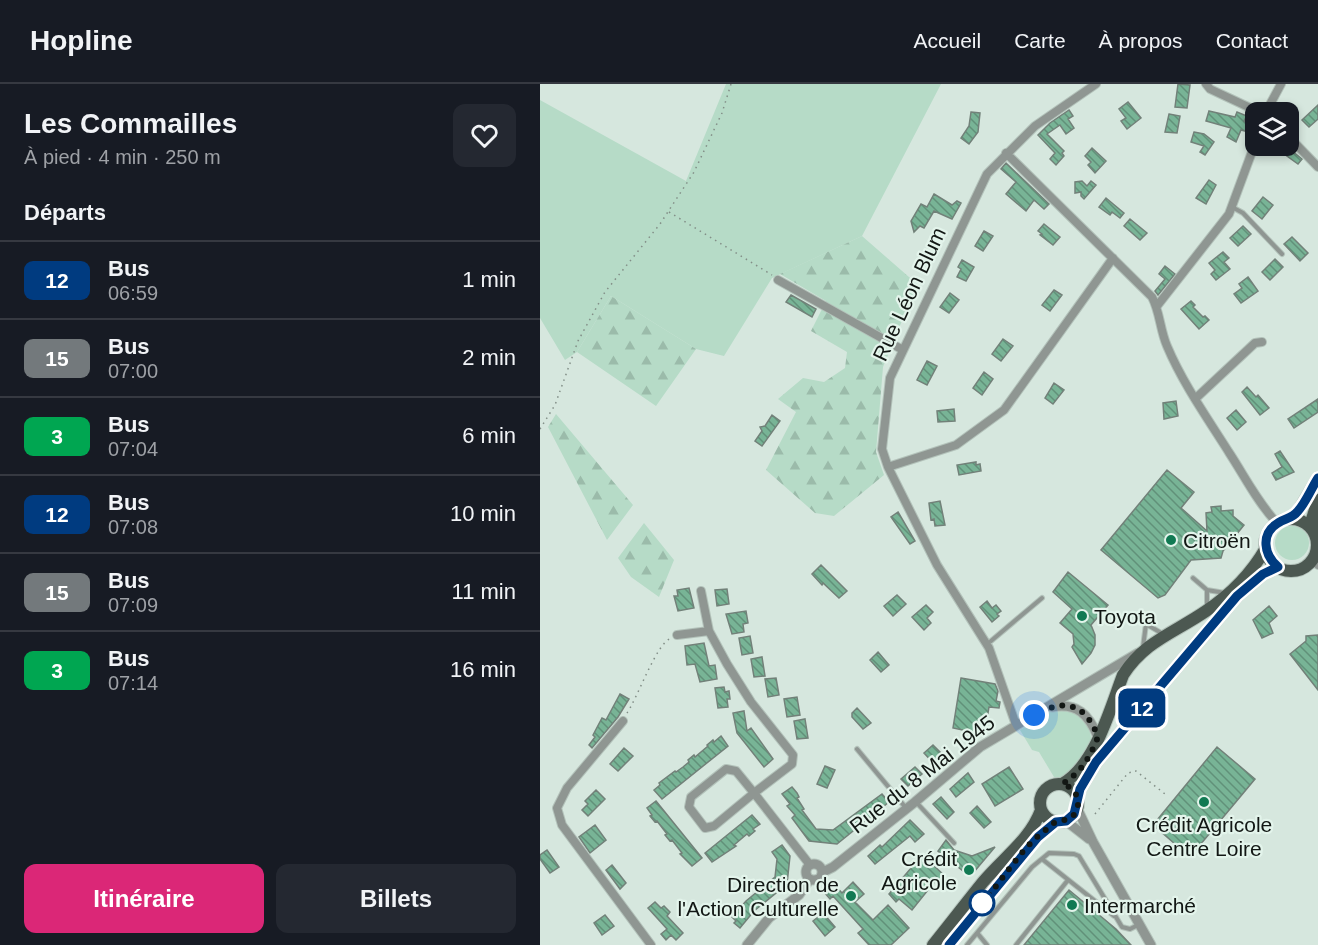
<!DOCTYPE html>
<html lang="fr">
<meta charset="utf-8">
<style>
:root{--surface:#171b24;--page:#242831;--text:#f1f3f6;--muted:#9ea1a6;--line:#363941;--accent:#db2777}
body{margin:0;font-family:Helvetica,sans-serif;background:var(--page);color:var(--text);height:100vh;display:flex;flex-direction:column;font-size:22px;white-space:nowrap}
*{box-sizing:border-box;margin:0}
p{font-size:20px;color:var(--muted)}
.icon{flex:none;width:33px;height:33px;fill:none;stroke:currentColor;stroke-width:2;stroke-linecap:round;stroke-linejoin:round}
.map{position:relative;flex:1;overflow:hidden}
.panel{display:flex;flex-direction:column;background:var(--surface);width:540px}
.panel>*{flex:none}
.badge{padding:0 12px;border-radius:9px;font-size:21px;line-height:39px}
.tools{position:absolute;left:705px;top:18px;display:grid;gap:12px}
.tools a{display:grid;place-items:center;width:54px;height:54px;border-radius:12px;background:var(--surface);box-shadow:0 3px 9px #0003;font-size:30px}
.you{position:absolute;width:30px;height:30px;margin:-15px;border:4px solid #fff;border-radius:50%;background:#1a73e8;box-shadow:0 0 0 9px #1a73e833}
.map>.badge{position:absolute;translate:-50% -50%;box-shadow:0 0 0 3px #fff}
h2{padding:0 24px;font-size:22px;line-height:54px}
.round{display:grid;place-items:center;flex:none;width:63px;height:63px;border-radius:12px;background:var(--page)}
.head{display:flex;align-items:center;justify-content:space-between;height:102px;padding:0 24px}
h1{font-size:28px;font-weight:600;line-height:45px}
.button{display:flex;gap:12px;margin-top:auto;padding:12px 24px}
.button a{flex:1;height:69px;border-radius:12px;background:var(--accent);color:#fff;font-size:24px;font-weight:600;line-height:69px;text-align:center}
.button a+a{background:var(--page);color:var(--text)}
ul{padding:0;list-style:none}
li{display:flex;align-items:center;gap:18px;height:78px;padding:0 24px;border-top:2px solid var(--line)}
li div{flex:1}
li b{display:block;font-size:22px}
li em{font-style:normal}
li .badge{min-width:66px;font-weight:700;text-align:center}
header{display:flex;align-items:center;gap:36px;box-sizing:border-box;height:84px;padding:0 30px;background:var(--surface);border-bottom:2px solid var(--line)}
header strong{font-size:28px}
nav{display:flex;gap:33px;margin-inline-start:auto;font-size:21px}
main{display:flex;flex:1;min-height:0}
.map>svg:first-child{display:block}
.green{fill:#b6dbc7}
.forest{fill:url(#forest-firs)}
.building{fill:url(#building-back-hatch);stroke:#728179;stroke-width:1.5}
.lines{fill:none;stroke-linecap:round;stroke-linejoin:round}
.service-casing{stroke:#b3c2ba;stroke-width:6}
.minor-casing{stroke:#b3c2ba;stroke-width:10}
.tertiary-casing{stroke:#b3c2ba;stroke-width:11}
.primary-casing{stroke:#b3c2ba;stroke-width:14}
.path{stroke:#828e87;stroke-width:1.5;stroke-dasharray:1.5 4.5;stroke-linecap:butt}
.service{stroke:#8f9692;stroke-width:4}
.minor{stroke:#8f9692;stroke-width:8}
.tertiary{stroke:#8f9692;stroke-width:9}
.primary{stroke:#4c5851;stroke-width:12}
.line-casing{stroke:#fff;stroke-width:14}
.line{stroke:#003b80;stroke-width:9}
.walk{stroke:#121714;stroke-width:6;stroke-dasharray:0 10.8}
.poi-dot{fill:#117a53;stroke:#e3f4eb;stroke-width:2}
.stop-dot{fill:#fff;stroke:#003b80;stroke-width:3}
.labels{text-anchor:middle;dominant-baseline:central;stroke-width:4.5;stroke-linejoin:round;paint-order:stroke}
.street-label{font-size:21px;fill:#121714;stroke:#e3f4eb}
.poi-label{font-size:21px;fill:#121714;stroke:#e3f4eb;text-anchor:start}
</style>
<header>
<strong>Hopline</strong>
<nav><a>Accueil</a><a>Carte</a><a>À propos</a><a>Contact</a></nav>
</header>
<main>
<section class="panel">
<div class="head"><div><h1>Les Commailles</h1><p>À pied · 4 min · 250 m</p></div><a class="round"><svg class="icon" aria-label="heart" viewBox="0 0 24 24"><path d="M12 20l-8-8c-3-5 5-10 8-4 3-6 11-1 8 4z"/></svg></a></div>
<h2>Départs</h2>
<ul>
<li><span class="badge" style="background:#003b80;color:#fff">12</span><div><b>Bus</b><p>06:59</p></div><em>1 min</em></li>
<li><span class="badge" style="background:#73797c;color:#fff">15</span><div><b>Bus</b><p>07:00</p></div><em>2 min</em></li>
<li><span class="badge" style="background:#00a651;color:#fff">3</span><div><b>Bus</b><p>07:04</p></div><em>6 min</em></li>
<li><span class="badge" style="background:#003b80;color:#fff">12</span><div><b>Bus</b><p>07:08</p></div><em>10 min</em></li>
<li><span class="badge" style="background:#73797c;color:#fff">15</span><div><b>Bus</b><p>07:09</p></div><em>11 min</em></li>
<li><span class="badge" style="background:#00a651;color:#fff">3</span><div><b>Bus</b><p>07:14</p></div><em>16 min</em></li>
</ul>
<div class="button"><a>Itinéraire</a><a>Billets</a></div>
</section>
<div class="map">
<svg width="778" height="861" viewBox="0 0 778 861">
<defs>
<pattern id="forest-firs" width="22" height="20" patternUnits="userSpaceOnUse" patternTransform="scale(1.5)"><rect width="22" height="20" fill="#b6dbc7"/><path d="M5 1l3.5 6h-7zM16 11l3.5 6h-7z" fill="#9bbbaa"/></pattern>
<pattern id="building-back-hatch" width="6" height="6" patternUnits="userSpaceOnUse" patternTransform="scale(1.5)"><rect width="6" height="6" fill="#78b496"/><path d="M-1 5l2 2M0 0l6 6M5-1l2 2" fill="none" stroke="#619179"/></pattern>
</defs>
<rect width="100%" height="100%" fill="#d6e7de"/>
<path class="green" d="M186,0H401L322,152L232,194L184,272L156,265L71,212L37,268L25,276L0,234V16L146,97Z
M735 459a17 17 0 1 1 34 0a17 17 0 1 1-34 0Z
M518,625L540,630C564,664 546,671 522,695L514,693L499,668L492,666L480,646L507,629Z"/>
<path class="forest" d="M322,152L377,200L343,283L336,368L344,391L294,432L275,429L226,386L256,328L238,315L263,294L284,298L305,284L307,268L271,247L286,217L240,190Z
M71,212L156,265L116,322L37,268Z
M16,330L93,421L67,456L8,343Z
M104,439L134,476L119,513L91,493L78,474Z"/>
<path class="building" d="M638,0L650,1L647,24L635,23Z
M588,18L601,34L587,45L581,37L586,34L579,25Z
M778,21V35L769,43L762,36Z
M529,26L533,32L528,35L534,44L526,50L520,41L507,50L524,67L522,69L524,72L516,81L510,75L515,69L498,51L510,39Z
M669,27L695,33L697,28L707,32L704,37L708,39L705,47L701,46L696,58L687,53L691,44L666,37Z
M431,28L440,29L438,48L429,60L421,54L429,42Z
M629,30L640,32L637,49L625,48Z
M654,48L664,50L674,58L665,71L660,68L664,62L651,58Z
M733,62H746L762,75L758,80Z
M552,64L566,77L555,89L548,81L551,78L545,72Z
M466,79L509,120L504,125L494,116L486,127L466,110L476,98L461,85Z
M669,96L676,101L666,120L656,114Z
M542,97L547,102L551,97L556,101L544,115L541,112V108L535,109V98Z
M394,110L412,121L417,117L421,119L412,135L394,127L384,144L380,142L374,148L371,137L381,120L387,123Z
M723,113L733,121L722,135L712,127Z
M566,114L584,129L580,134L572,128L570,131L559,123Z
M590,135L607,149L600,156L584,142Z
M504,140L520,153L513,161L500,151L502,150L498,147Z
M703,142L711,150L698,162L690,154Z
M444,147L453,152L443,167L435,162Z
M752,153L768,169L760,177L744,160Z
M683,168L689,174L684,178L690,185L676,196L671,190L675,186L669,179Z
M735,175L743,183L730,196L722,188Z
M422,176L434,183L426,197L417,193L421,185L418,183Z
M625,182L635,190L618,211L615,207L625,195L619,190Z
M708,193L718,207L701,219L694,210L702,204L699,200Z
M514,206L522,211L510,227L502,221Z
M410,209L419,216L409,229L400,223Z
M251,211L276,225L272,233L246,218Z
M651,217L655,221L653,223L663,233L665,232L669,236L659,245L641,225Z
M463,255L473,262L461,277L452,270Z
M387,277L397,282L387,301L377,296Z
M444,288L453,295L442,311L433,304Z
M514,299L524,306L513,320L505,314Z
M707,303L716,313L718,311L729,324L720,331L702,308Z
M778,315V328L754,344L748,335Z
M636,317L638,332L624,335L623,319Z
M414,325L415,337L398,338L397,327Z
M696,326L706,338L697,346L687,334Z
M232,331L240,337L222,362L215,357L222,347L220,343L225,342Z
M740,367L754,388L736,396L732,389L742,383L735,370Z
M436,378V381L440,380L441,387L419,391L417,381Z
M627,386L654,408L641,424L667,447L666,429L672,428L671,423L681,422V427L693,426V432L704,441L683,467L681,474L651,476L625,511L618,514L561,466Z
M400,417L405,441L395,442L394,435L391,436L389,419Z
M358,428L375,457L370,460L351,433Z
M281,481L307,507L299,514L283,499L282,501L272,490Z
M528,488L568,521L551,541L555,551V561L551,569L542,580L532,563L534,560L533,550L520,539L532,525L513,508Z
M149,504L154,524L138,527L134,512H138L137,506Z
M187,505L189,520L177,522L175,506Z
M357,511L366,520L353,532L344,522Z
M447,517L452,524L456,521L461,527L457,530L459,532L452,538L440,523Z
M386,521L393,528L387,534L391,539L384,546L372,533Z
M729,522L737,532L729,539L733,549L722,554L713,536Z
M206,527L208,539L203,540L204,548L192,550L186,530Z
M778,551V606L750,570L766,557V552Z
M210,552L213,569L202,571L199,554Z
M164,559L169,582L175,581L177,595L160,598L155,580L147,581L145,562Z
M338,568L349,581L341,588L330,576Z
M222,573L225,592L214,593L211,575Z
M236,594L239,611L228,613L225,595Z
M421,594L455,600L458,607L456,617L460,618L459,624L449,623L445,647L441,650L413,644Z
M184,603L185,608L189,607L190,615H187L188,623L178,624L175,604Z
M80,610L89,615L78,633L52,664L49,661L55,653L53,651L62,634L66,636Z
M257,613L260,631L247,633L244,615Z
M317,624L331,639L323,645L312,633V629Z
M204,627L207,647L211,644L233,675L224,683L197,649L193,629Z
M265,635L268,654L257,655L254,637Z
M181,652L188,662L122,715L114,706L120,701L119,699L135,687L136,688L143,683L149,678L148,676L154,671L155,673L168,662L167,661L173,656L174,658Z
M393,661L406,674L397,683L384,669Z
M677,663L715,695L650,773L613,741Z
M84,664L93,672L78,687L70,680Z
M285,682L295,686L287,704L277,700Z
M375,683L382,690L368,702L361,695Z
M469,683L483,705L455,722L442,700Z
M428,689L434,698L416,713L410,705Z
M252,703L257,709L259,713L257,714L264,725L262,726L276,745L293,746L342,710L349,718L297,760L269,757L252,734L255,731L247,722L250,720L242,710Z
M56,706L65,715L48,732L42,726L48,720L45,717Z
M401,713L414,728L407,735L393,720Z
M116,717L162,774L152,782L140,770L142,769L132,756L130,757L125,751L127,750L117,737L115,738L110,732L112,731L107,724Z
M437,722L451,738L444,744L430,729Z
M212,731L220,740L213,745L215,747L209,752L207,750L194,761L196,762L172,778L165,769Z
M370,736L384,750L375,758L370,752L335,780L328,772L340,761L342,763Z
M55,741L66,756L50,769L39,753Z
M406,756L414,766L432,772L455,763L433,789L428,791L398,767Z
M242,761L250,772L247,800L214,827L200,844L194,839L196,837L192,833L206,817L235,793L237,775L232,768Z
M7,766L19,783L10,789L0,775V771Z
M382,771L404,791L399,798L396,796L372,826L359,815L356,818L349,810Z
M72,781L86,799L80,805L66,786Z
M292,798L302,809L313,798L324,810L315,818L333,836L348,821L369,844L351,861H329L318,849L323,845L293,812L290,815L283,807Z
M529,806L576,845L591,861H484Z
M115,818L121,824L124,822L130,828L127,832L143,849L136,856L131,851L126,856L121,850L127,845L108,824Z
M283,829L295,843L285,852L273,837Z
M65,831L74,842L62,851L54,839Z"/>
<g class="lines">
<defs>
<path id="service" d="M692,123L703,129L742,170
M653,494L667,506L685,509
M667,523V506
M451,557L502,514
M603,563L606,540L623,550
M317,665L366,724
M376,718L414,759
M502,775L574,832
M438,850L447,861
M427,861L492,783L509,769L534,770L539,772L582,843L590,845L598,841
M476,861L528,796"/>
<path id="minor" d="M666,0L670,5L719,28
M726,28L741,0
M748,52L778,83
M466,69L612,213C620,228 620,246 627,262C643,300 668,335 690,370C705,393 718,419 737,439
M238,196L363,266
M617,222L689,130L716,57
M655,315L715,259L722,258
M348,383L416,361L464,326L573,174
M773,476L778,481
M161,507L169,547L187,580L211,618L253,671L252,680L214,709L270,781
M137,551L169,547
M83,637L27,704L17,724L22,741L111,861
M476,641L449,564L397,481L348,383L342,365L350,294L447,90L495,42L556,0
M186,685L196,687L214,709L174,742L165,744L149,723L151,713Z"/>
<path id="tertiary" d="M512,623C537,618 549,631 558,653
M537,724L553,758L611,861
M526,737L549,755
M266 788a8 8 0 1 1 16 0a8 8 0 1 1-16 0Z
M283,788L293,783L375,718L440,663L598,569
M207,861L229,834L259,811L270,795"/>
<path id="primary" d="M751,435L758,428L778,394
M725 461a26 26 0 1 1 52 0a26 26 0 1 1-52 0Z
M772,445V435L778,416
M522,700C555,682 570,625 583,591C605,557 634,549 666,527C690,511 711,490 726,464
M500 719a19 19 0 1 1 38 0a19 19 0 1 1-38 0Z
M537,714L540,705L556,678L697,512L723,490L738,483
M393,861C410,840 426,819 443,798C463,774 490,756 501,726
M408,861L488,763L502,748L516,738"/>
</defs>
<use href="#service" class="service-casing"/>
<use href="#minor" class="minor-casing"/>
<use href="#tertiary" class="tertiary-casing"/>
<use href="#primary" class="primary-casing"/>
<path class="path" d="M129,128L232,191
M0,345L15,321L38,257L65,208L120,140L154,88L182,29L191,0
M87,629C98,613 116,560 131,554
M555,730L588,689L596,687L625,710"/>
<use href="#service" class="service"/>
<use href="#minor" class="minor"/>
<use href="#tertiary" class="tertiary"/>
<use href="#primary" class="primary"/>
</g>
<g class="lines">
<defs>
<path id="line" d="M409,861L498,753L516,738L526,737L534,730L540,705L556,678L697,512L723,490L738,483C724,471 720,450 738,439C745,434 752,435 758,427C766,418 771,405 778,394"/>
</defs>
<use href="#line" class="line-casing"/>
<use href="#line" class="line"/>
<path class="walk" d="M442,819C463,796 479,767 503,748C507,745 511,741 514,739C523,735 533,737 537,725C541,713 533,703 522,700C541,689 550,673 558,653C545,619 525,614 494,631"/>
</g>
<g class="poi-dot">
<circle cx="631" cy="456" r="6"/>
<circle cx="542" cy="532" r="6"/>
<circle cx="664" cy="718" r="6"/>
<circle cx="429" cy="786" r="6"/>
<circle cx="311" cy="812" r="6"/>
<circle cx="532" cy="821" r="6"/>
</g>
<circle class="stop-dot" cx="442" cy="819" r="12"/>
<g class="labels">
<g class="street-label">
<text transform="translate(369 210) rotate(-65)">Rue Léon Blum</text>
<text transform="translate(382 690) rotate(-38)">Rue du 8 Mai 1945</text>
</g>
<g class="poi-label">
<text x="643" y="456">Citroën</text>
<text x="554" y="532">Toyota</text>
<text x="664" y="740" text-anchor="middle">Crédit Agricole<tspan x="664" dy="24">Centre Loire</tspan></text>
<text x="417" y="774" text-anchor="end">Crédit<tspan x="417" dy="24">Agricole</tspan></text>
<text x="299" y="800" text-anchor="end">Direction de<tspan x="299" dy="24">l'Action Culturelle</tspan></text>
<text x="544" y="821">Intermarché</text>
</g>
</g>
</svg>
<div class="tools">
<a><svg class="icon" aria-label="layers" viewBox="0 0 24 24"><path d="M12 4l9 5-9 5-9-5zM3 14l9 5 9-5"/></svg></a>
</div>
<div class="you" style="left:494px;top:631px"></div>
<b class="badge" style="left:602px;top:624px;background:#003b80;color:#fff">12</b>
</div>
</main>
